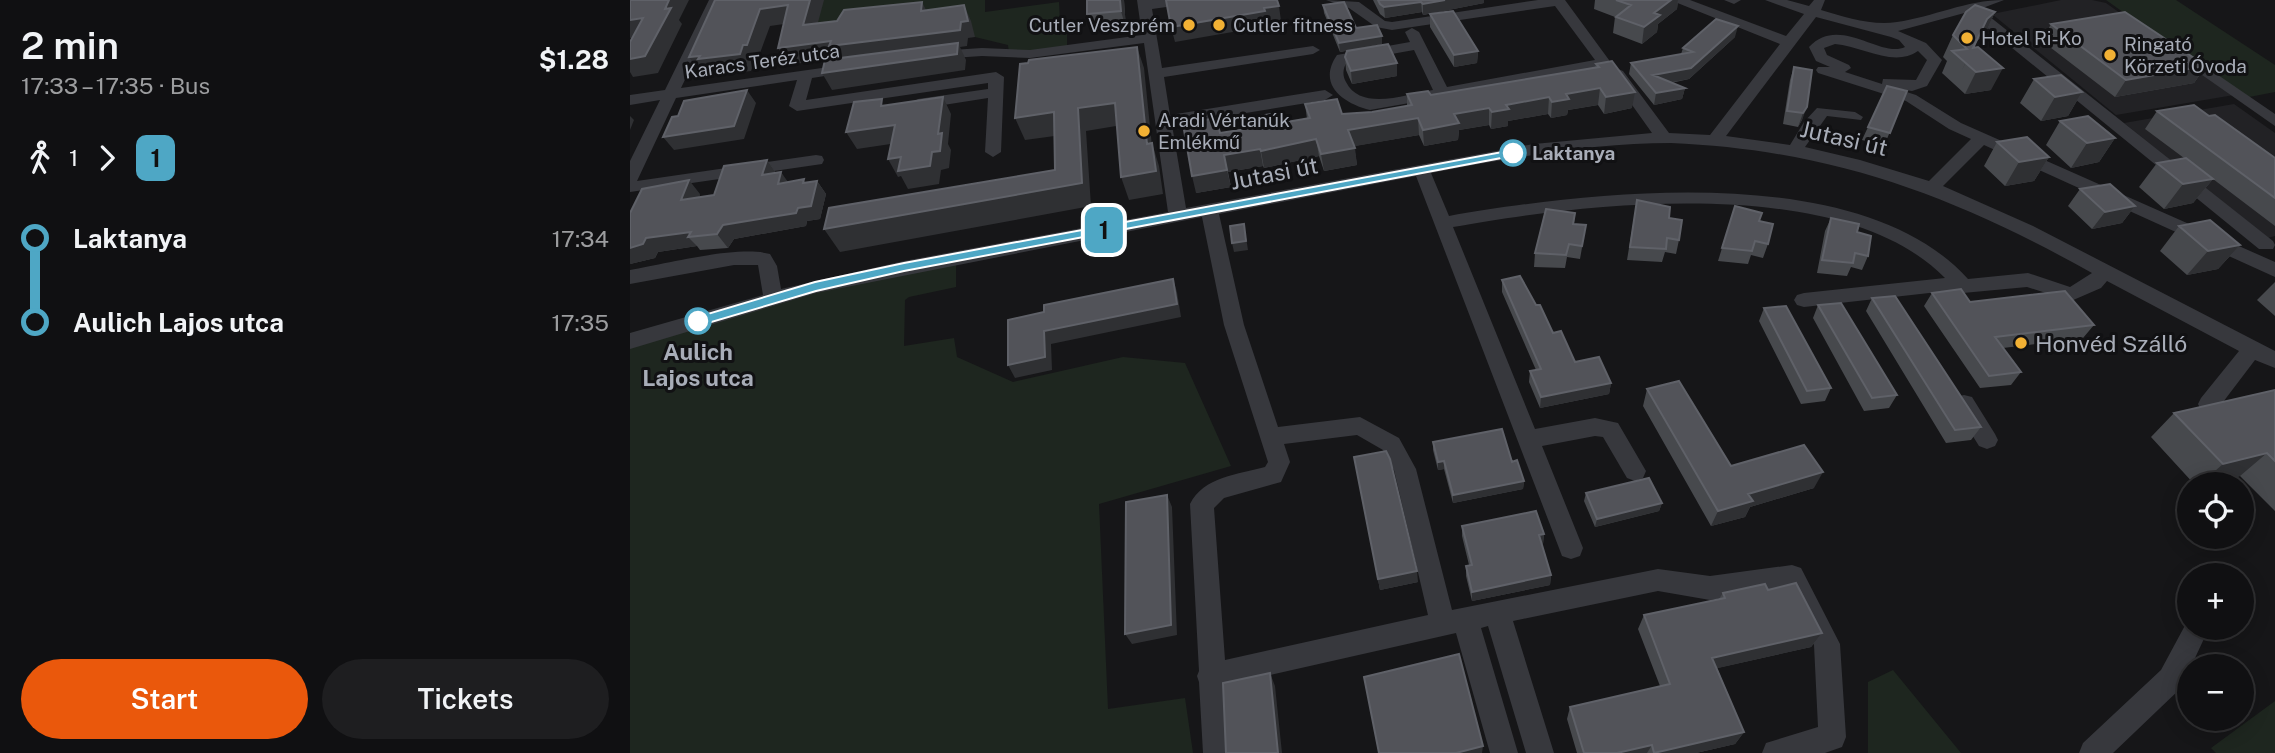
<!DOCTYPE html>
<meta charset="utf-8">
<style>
:root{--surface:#101012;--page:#1e1e20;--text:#f1f3f6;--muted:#9c9d9f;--line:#303032;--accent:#ea580c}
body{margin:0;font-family:"Public Sans",sans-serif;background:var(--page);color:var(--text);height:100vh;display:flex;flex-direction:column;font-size:26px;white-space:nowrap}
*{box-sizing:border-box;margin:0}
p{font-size:23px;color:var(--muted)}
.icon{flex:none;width:38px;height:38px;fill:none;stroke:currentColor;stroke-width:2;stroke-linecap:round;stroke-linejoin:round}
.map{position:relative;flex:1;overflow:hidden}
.drawer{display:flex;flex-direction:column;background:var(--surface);width:630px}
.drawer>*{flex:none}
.badge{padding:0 14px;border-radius:10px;font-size:24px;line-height:46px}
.fabs{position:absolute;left:1547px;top:472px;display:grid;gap:14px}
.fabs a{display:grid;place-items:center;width:77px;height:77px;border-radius:50%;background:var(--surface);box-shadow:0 4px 18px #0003,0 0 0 2px var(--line);font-size:35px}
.map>.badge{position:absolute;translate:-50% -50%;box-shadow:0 0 0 4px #fff}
.legs{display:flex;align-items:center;gap:10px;height:77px;padding:0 21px;font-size:23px}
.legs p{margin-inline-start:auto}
.head{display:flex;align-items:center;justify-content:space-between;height:119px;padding:0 21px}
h1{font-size:38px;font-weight:600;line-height:52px}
.cta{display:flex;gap:14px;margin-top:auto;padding:14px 21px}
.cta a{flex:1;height:80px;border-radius:42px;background:var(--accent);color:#fff;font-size:28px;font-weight:600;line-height:80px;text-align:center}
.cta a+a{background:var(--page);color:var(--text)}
ul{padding:0 21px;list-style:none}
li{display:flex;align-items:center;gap:24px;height:84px;font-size:26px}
li i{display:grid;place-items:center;width:10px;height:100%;margin:0 9px;background:currentColor}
li i::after{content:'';width:18px;height:18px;margin:-9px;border:5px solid;border-radius:50%;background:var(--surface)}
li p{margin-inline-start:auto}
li:first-child i{background:linear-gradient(#0000 50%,currentColor 0)}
li:last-child i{background:linear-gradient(currentColor 50%,#0000 0)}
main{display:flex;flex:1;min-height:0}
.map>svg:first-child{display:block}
.built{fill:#222225}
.green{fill:#1e261f}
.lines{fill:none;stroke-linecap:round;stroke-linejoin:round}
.minor{fill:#37383d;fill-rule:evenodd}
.wall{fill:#47494d}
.shaded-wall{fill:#2f3033}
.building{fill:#525359;stroke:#5f6168;stroke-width:2}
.line-1{fill:#4ea7c5;stroke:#fff;stroke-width:2}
.poi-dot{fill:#f2b134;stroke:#111113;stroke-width:2.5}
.stop-1-dot{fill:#fff;stroke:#4ea7c5;stroke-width:3.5}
.labels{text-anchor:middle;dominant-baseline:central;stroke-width:6;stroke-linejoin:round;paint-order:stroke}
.far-poi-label{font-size:19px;fill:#a8adb8;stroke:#111113;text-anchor:start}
.far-street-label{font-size:19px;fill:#a8adb8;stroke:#111113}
.far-stop-label{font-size:19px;font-weight:bold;fill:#a8adb8;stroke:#111113;text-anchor:start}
.street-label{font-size:23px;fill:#a8adb8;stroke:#111113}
.poi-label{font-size:23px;fill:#a8adb8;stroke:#111113;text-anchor:start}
.stop-label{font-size:23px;font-weight:bold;fill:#a8adb8;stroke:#111113}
</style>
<main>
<section class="drawer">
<div class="head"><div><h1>2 min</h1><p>17:33 – 17:35 · Bus</p></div><b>$1.28</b></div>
<div class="legs"><svg class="icon" aria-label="walk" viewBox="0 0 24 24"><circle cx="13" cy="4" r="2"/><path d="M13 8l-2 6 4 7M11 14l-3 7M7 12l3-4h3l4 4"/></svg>1<svg class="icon" aria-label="forward" viewBox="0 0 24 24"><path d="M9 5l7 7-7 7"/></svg><b class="badge" style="background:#4ea7c5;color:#111">1</b></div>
<ul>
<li><i style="color:#4ea7c5"></i><b>Laktanya</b><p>17:34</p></li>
<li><i style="color:#4ea7c5"></i><b>Aulich Lajos utca</b><p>17:35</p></li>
</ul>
<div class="cta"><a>Start</a><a>Tickets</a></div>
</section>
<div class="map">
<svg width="1645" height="753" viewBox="0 0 1645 753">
<rect width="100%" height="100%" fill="#161618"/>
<path class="built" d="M1431,0H1462L1476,3L1604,95L1486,115L1362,14Z
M1604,104L1645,133V236L1638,238L1494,123Z"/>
<path class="green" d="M193,0H355V12L429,2L430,22H437V49L379,53L378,45L345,37L182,34Z
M1476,0H1546L1645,65V92L1614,98Z
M326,256V287L279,297L275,300L274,346L324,338L327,357L383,382L493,357L555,363L601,466L469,504L478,709L555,698L563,753H0V340Z
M1263,670L1331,753H1238V682Z
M1645,701V753H1586L1581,748Z"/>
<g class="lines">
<path class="minor" d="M79,0H93L51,88L220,64L227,68L220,72L182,78L176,100L366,72L374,77L371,152L363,157L355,152L358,98L288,109L280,104L288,99L358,89V83L167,111L159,106L167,80L46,98L7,181L186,155L192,156L194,160L192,164L0,192V161L30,100L0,105V95L35,90Z
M507,0H565L558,4L522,9L532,68L683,46L690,50L683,54L534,77L540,115L695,90L703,95L695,100L542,125L556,208L904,144L1022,133L980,74L988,69L993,71L1039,133L1080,135L1150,44L1040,0H1060L1156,36L1174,14L1135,0H1157L1179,6L1184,0H1195L1191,10C1215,17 1242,26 1267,22C1303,17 1336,0 1374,0L1350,9L1643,241L1645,245L1643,249H1629L1338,12L1268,31L1296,43L1312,60L1297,86L1282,91L1264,88L1286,95L1331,123L1645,262V277L1354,145L1313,186L1403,226L1645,351V368L1625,360L1587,410L1579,412L1571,410L1568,404L1571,398L1609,351L1477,281L1471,288L1441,301L1397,287L1333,293L1326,290L1174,307L1167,305L1164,300L1167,295L1174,293L1315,278C1211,172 956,203 823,227L905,429L965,418L988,423L1016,471L1013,478L1005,481L997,478L973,437L965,436L912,446L953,548L950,556L941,559L932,556L929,548L786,176L589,214L614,325L648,427L730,417L769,438L786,469L822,610L1028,569L1080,576L1162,565L1171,568L1210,644L1216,737L1212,747L1195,753H1132L1136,743L1188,727L1184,645L1155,588L1080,600L1028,591L883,621L924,753H896L858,626L851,628L888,753H860L826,633L596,685L601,753H573L569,682L567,676L569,671L560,504C573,477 609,474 635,467L638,462L594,325L572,217L186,293L0,349V333L133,295L128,265H104L0,284V270C35,264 108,245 140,254L147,266L151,289L274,261L538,212L514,43L400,58L352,56L307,59L300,55L307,51L352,48L400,50L512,35ZM1186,17L1261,37L1269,40L1275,47C1251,59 1209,14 1179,47L1186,61L1200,67H1188L1186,70L1188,73L1276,101L1319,129L1341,139L1299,181L1230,160L1175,147L1197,116L1231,120L1233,117L1225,112L1187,108L1174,122L1160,145L1096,136ZM1205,44C1232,46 1264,68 1288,51L1297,60L1286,80L1253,79L1252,84L1215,72L1221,68L1219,65L1197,55L1194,48ZM1041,143C1202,150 1322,195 1462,273L1440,287L1398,273L1338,279C1230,159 962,191 819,216L801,173C881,158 960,143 1041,143ZM727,435L753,450L764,470L798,615L595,660L584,508L594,498L651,482L660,462L654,444Z
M696,0L729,2L755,21L762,22L908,0H935L979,60L978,65L971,69L740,110C712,103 687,84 707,55L780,42L775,32L782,28L789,32L817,87L965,60L925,6L762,30L746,27L719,8ZM784,50L803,90C777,94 731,112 716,82C712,75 713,68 717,62Z
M1094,0H1111L1104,4Z
M1550,49L1645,114V126L1545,56L1543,53Z
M1334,395L1342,397L1365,434L1368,440L1365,446L1357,449L1349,446L1326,409L1323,403L1326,397Z
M1559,618V628H1579L1551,688L1483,753H1449L1453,743L1531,670Z"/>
</g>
<path class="wall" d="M494,0L496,29L462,32L457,14Z
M743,0H854V3L793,15L792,12L755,18L750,14Z
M965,0H1048L1047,9L1028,24L1027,32L1012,44L983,33L985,17L964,9Z
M693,5L726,28L752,44L710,52L694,13Z
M1365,12L1355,34L1347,41L1344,48L1361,90L1335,94L1312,73L1317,61L1313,57L1323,35Z
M800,14L848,51L847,63L824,67L800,27Z
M1421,24L1576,66L1564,83L1485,97L1412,41Z
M1105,37L1059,79L1041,83L1055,88L1052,99L1024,105L999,74L1001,63L1051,54L1053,48Z
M715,57L767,76L722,84L716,70Z
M966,64L1002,108L974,114L968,105L938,110L937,115L921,118L918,114L878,121V126L861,129L859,125L829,130L828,140L794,146L789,135L724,146L727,165L694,171L689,156L634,168L633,166L598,172L601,187L566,193L590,133L622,128L620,117L645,124L677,119L675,104L712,114L742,112L777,106V94L801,95L965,68Z
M1164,67L1182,70L1172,120L1168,127L1153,124L1160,80Z
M1404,79L1452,92L1438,116L1411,121L1390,103Z
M1277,91L1254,146L1232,140L1238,127Z
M1527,111L1579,116L1645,158V226L1583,179L1563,203L1534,209L1509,187L1527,163L1554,158L1515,129Z
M1430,121L1485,138L1469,162L1441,168L1416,145Z
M1367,142L1419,157L1404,181L1375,186L1354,166Z
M137,160L146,173L158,182L176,183L187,181L196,194L190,219L177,221L176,226L104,239L98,248L70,250L67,246L28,252L25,258L0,264L70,194L69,197L84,195Z
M1450,189L1505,206L1492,223L1462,229L1438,206Z
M1007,200L1039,218L1049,240L1046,254L1035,252L1032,262L997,260Z
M1105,206L1138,244L1133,258L1121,255L1118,264L1088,261Z
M945,213L944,224L956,225L950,259L937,257L935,268L904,267L905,253Z
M1201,218L1238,256L1232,270L1221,267L1217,276L1187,273L1195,231Z
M1549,226L1610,245L1588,269L1557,275L1530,251Z
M872,280L906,305L923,333L945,362L981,383L979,394L910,408L899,382L900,371L906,370L872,292Z
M1645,282V316L1627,300Z
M1302,293L1340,302L1464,325L1453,338L1373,348L1391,372L1381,385L1350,388L1294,306Z
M1242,298L1351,427L1341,440L1316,443L1236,311Z
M1188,305L1267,395L1259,408L1234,411L1183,318Z
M1134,308L1201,388L1195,401L1171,404L1129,321Z
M1017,389L1101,466L1184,488L1120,507L1115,517L1081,526L1013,406Z
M1645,390V511L1610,476L1574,485H1565L1521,437L1544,413Z
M803,442L882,462L894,481L893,489L823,503L814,469L808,470L803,450Z
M724,457L788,582L750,590Z
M956,493L1032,503L1029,511L965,527L954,501Z
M832,526L914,534L913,544H911L921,575L920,585L842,601L836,576V566L839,565L832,536Z
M1138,590L1192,633L1181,647L1087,668L1114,732L1105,744L1066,753H947L937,719L940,707L1030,686L1008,629L1014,615L1089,599L1093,593Z"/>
<path class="shaded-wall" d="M39,0H59L49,20L52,24L28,73L3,77L0,72V59L35,9Z
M180,0H194L183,41L173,25Z
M490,0H494L496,29L491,11Z
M815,0H854V3L793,15V4Z
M1041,0H1048L1047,9L1028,24L1027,32L1012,44L1014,27L1024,13Z
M292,2L300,18L291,11Z
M791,2L792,12L755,18L754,7Z
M158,5L168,22L140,26L127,61L124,62L121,71L80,76L78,73L71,74L59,57L130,9Z
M334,5L341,21L345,37L338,38L337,46L330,47L336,60L335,70L202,90L192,73L209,63L206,58L158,65L148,48Z
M649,6L651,21L637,23V26L545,42L541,27Z
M1365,12L1355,34L1347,41L1332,70L1357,19Z
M13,18L25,34L0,38V20Z
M1108,26L1105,37L1059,79L1021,86L1023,75Z
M752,36V44L710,52L709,43Z
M507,47L514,68L524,166L517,144Z
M848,51L847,63L824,67V55Z
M767,63V76L722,84L721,71Z
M1576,66L1564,83L1485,97L1496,80Z
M1373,68L1361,90L1335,94L1346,72Z
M970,88L968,105L938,110L937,115L921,118L922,102L936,94Z
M1055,88L1052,99L1024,105L1026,93Z
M117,90L126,103L114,139L44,150L33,137Z
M1005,92L1002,108L974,114L976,97Z
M1452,92L1438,116L1411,121L1425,97Z
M313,97L321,114L318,144L321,150L319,168L311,170L309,184L278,189L271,176L268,177L258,159L308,134Z
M919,97L918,114L878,121V126L861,129L862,112L876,105Z
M485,103L492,125L456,131L461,206L210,252L194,229L452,183L448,108Z
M1177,107L1172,120L1168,127L1173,113Z
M859,108V125L829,130L828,140L794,146L793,130L824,114Z
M424,112L432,135L395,140L385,118Z
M0,116L4,120L0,130Z
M788,118L789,135L720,147L718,130Z
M265,125L274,142L227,149L216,132Z
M1485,138L1469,162L1441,168L1457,143Z
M686,139L689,156L634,168L631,151Z
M522,143L529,166L533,194L499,200L491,177Z
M725,148L727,165L694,171L691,154Z
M630,149L633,166L598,172L594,155Z
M1419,157L1404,181L1375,186L1389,162Z
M137,160L146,173L132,175Z
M597,170L601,187L566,193L562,176Z
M151,172L160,185L148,184Z
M1583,179L1563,203L1534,209L1553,184Z
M59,180L70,194L62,213L51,200Z
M187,181L196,194L190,219L177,221L176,226L104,239L98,248L87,234L93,225L168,208Z
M1505,206L1492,223L1462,229L1475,212Z
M614,224L618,250L604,252L602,243Z
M61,232L58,237L67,246L28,252L25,258L0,264V248L16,238Z
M1610,245L1588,269L1557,275L1578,251Z
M543,279L547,292L551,317L421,344L422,370L385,378L378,365L414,331Z
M981,383L979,394L910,408L911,397Z
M1637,453L1610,476L1574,485H1569L1593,464Z
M814,461V469L808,470V462Z
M1193,472L1184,488L1120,507L1115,517L1081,526L1088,511L1118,494Z
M894,481L893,489L823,503V495Z
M537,495L542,507L547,635L502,644L495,634Z
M1032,503L1029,511L965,527L967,519Z
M914,534L913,544L907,545L909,535Z
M787,571L788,582L750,590L748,579Z
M921,575L920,585L842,601V592Z
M1192,633L1181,647L1075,671L1082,658Z
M640,673L645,686L652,753H648Z
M1114,732L1105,744L1066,753H1024Z
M1022,745L1017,753H987Z
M853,746L852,753H826Z"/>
<path class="building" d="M0,0H39L35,9L41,8L15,56L0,59V42L13,18L0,20Z
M85,0H180L173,25L207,21L214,10L292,2L291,11L334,5L338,21L331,22L330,30L199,46L201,41L148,48L158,5L130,9L117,45H113L110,54L68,59L70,56L59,57Z
M457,0H490L491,11L457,14Z
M536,0H647L649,6L634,8L635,11L541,27Z
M748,0H815L793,4L791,2L754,7L750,4Z
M986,0H1041L1024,13L1030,15L1014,27L986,17L1001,5Z
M714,2L726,28L747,25L752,36L709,43L693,5Z
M1345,5L1365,12L1357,19L1343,48L1348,47L1373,68L1346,72L1322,51L1337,49L1323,35L1336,12Z
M823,11L848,51L824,55L800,14Z
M1495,12L1576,66L1496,80L1421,24Z
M1086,19L1108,26L1061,68L1023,75L1055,88L1026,93L1001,63L1063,52L1053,48Z
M328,43L327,54L192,73L195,60Z
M758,44L767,63L721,71L715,57L717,51Z
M507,47L517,144L522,143L526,171L491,177L485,103L448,108L452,183L194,229L199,208L425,170L424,112L385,118L390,64L398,63L399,60Z
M982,61L1005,92L976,97L970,88L936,94L939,99L922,102L919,97L876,105L879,109L862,112L859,108L824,114L829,123L793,130L788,118L718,130L725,148L691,154L686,139L631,151L630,149L594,155L597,170L562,176L553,124L586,118L590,133L623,128L620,117L642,114L645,124L680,118L675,104L707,99L712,114L742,112L782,105L777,94L798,91L801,95L969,67L966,64Z
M1164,67L1182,70L1177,107L1173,113L1157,111Z
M1431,75L1452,92L1425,97L1404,79Z
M1257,86L1277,91L1260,133L1238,127Z
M117,90L104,126L33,137L42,117L48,116L54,101Z
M313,97L308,134L312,133L310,151L302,152L300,166L268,171L271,157L258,159L265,125L216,132L224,102L252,99L251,106Z
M1564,105L1579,116L1585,115L1645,158V198L1527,111Z
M1458,116L1485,138L1457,143L1430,121Z
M1397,137L1419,157L1389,162L1367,142Z
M1556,158L1583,179L1553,184L1527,163Z
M137,160L132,175L151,172L148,184L174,179L173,183L187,181L181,206L168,208L166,213L93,225L87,234L58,237L61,232L16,238L13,244L0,248V213L12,189L59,180L51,200L84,195L94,166Z
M1480,184L1505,206L1475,212L1450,189Z
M1007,200L1040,207L1039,218L1052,220L1049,240L1037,238L1036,249L1000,247Z
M1105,206L1132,213L1129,221L1143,224L1138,244L1125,241L1122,251L1092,248Z
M916,209L945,213L943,224L956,225L952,246L939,244L936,255L905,253Z
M1201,218L1229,224L1227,232L1241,236L1238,256L1225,253L1223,263L1192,260Z
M1580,220L1610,245L1578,251L1549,226Z
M614,224L616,241L602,243L600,226Z
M890,276L906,305H910L923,333L931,331L945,362L969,357L981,383L911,397L900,371L911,369L872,280Z
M543,279L547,304L414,331L415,357L378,365V320L414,312V305Z
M1331,289L1340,302L1435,291L1464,325L1365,337L1391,372L1359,376L1302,293Z
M1265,296L1351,427L1325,430L1242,298Z
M1211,303L1267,395L1242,398L1188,305Z
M1156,306L1201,388L1177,391L1134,308Z
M1049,381L1101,466L1174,445L1193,472L1118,494L1123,501L1088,511L1017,389Z
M1645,390V461L1637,453L1593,464L1544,413Z
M872,429L882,462L887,460L894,481L823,495L814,461L808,462L803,442Z
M756,451L760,459L787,571L748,579L724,457Z
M1019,478L1032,503L967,519L956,493Z
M537,495L541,625L495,634L496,502Z
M906,511L914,534L909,535L921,575L842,592L836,566L842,565L832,526Z
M1166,583L1192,633L1082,658L1114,732L1024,753L1022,745L987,753H954L940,707L1040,684L1014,615L1095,598L1093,593L1135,584L1138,590Z
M829,654L853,746L826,753H749L734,677Z
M640,673L648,753H596L593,683Z"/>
<path class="line-1" d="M883,150L888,153L887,155L274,271L186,291L68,326L62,321L64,318L185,282L274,263Z"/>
<g class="poi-dot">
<circle cx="559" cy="25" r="7"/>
<circle cx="589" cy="25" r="7"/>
<circle cx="1337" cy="38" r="7"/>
<circle cx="1480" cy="55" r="7"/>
<circle cx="514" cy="131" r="7"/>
<circle cx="1391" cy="343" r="7"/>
</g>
<g class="stop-1-dot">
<circle cx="883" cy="153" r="12"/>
<circle cx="68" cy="321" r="12"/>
</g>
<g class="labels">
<g class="far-poi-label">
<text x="545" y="25" text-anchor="end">Cutler Veszprém</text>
<text x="603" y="25">Cutler fitness</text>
<text x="1351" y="38">Hotel Ri-Ko</text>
<text x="1494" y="44">Ringató<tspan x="1494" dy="22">Körzeti Óvoda</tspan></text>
<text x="528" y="120">Aradi Vértanúk<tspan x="528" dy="22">Emlékmű</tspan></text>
</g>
<g class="far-street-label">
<text transform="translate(132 61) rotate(-8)">Karacs Teréz utca</text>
</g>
<g class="far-stop-label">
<text x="902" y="153">Laktanya</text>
</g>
<g class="street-label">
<text transform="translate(1214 138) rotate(13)">Jutasi út</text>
<text transform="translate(644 173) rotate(-11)">Jutasi út</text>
</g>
<g class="poi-label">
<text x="1405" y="343">Honvéd Szálló</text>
</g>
<g class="stop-label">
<text x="68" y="351">Aulich<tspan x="68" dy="26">Lajos utca</tspan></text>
</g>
</g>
</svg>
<div class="fabs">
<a><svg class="icon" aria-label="locate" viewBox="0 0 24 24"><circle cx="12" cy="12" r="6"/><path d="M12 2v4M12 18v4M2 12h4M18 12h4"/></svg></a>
<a>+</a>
<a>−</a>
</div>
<b class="badge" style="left:474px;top:230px;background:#4ea7c5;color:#111">1</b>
</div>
</main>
